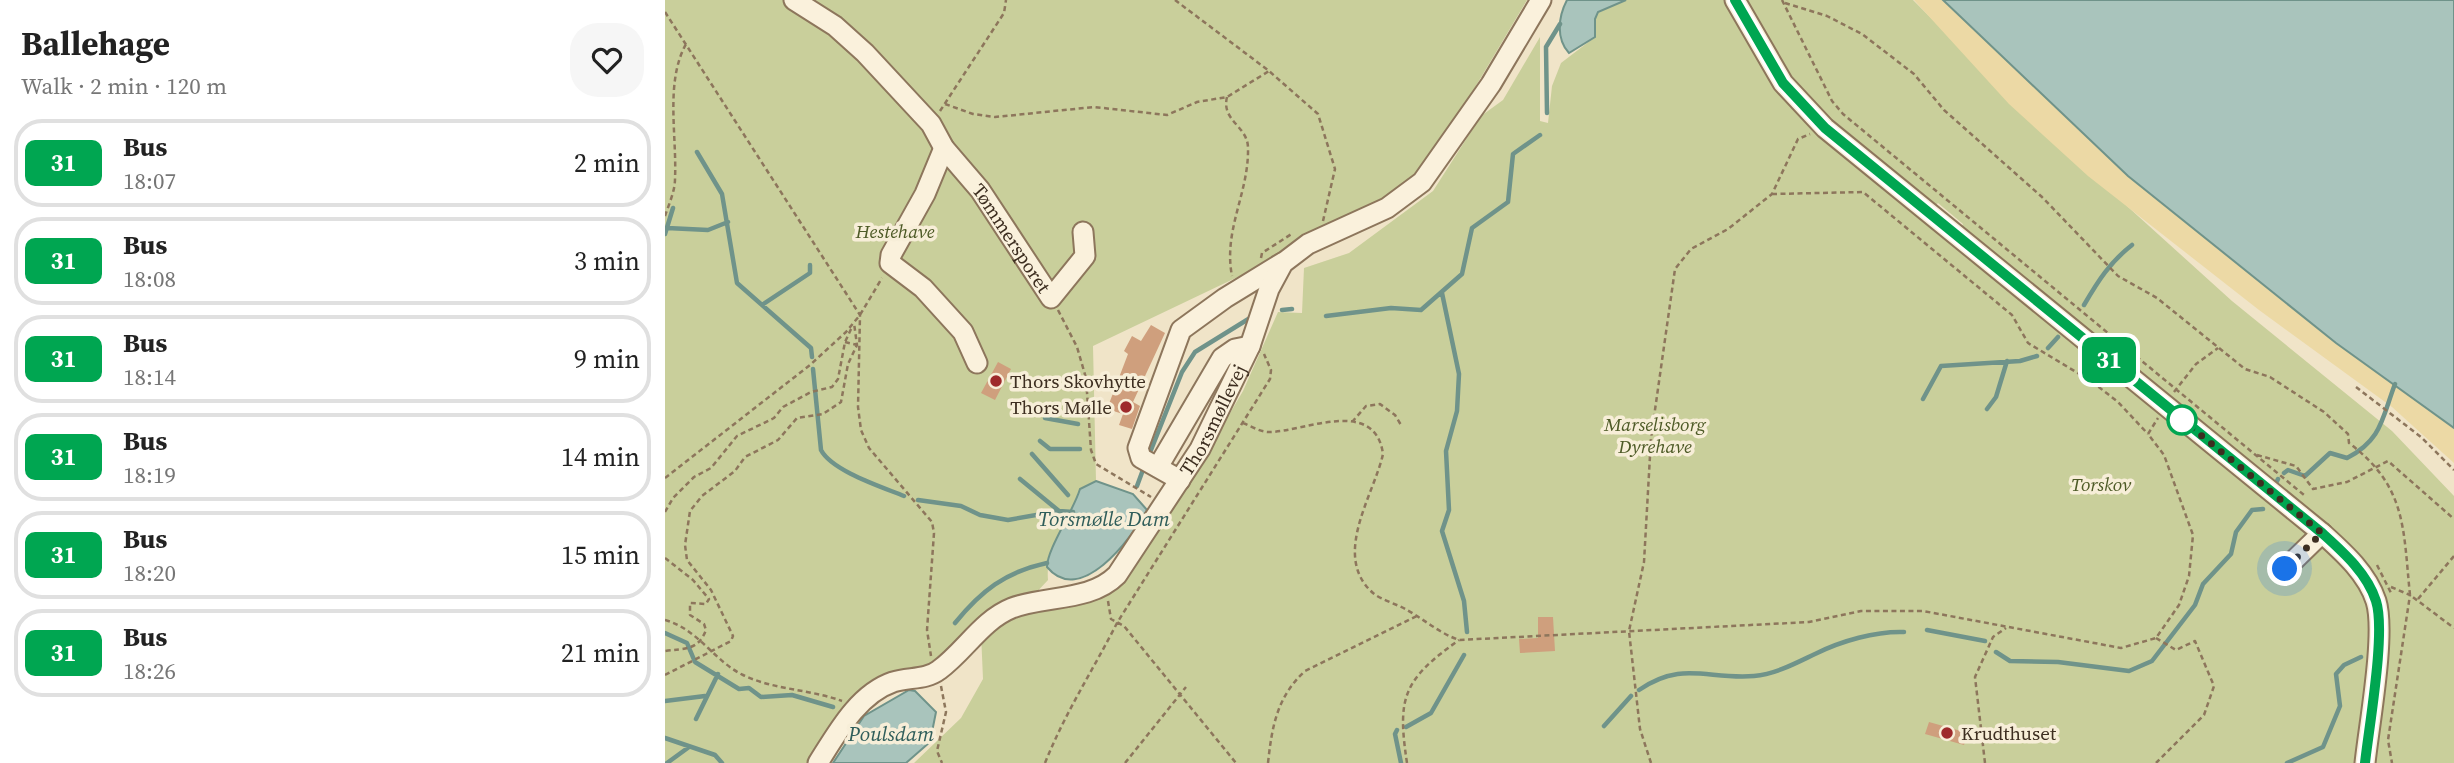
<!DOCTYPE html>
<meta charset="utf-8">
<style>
:root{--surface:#fff;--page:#f6f6f6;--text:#222;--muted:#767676;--line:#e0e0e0}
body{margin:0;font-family:"Source Serif 4",serif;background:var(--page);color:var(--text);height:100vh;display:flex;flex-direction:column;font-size:26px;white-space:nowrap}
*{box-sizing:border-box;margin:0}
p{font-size:23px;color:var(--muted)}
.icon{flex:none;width:38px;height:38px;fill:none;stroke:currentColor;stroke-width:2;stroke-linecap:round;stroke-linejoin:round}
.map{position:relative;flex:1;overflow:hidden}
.side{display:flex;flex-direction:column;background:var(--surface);width:665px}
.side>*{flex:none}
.badge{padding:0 14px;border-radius:10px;font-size:24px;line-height:46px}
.you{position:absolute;width:35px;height:35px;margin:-18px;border:5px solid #fff;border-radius:50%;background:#1a73e8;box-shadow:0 0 0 10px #1a73e833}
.map>.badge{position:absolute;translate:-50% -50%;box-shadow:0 0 0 4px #fff}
.round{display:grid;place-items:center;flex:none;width:74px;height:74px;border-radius:28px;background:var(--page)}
.overview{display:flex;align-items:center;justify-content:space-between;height:119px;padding:0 21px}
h1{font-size:33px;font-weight:700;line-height:52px}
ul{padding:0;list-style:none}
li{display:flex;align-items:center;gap:21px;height:88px;margin:0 14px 10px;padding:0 7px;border:4px solid var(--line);border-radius:28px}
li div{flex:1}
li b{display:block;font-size:26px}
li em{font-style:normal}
li .badge{min-width:77px;font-weight:700;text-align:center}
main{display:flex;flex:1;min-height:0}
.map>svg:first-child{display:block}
.green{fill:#c9cf9b;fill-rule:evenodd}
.sand{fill:#ecd9a5}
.water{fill:#a9c4bc;stroke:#6f938a;stroke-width:2}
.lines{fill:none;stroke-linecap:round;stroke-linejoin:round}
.stream{stroke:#6f938a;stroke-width:4.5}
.building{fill:#cf9f7d}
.minor-casing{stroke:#8d765c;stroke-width:23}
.path{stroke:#8d765c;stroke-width:2.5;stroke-dasharray:5 3.5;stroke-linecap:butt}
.minor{stroke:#faf1dc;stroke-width:19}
.line-casing{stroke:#fff;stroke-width:16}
.line{stroke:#00a651;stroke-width:10}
.walk{stroke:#3d2e20;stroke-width:7;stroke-dasharray:0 12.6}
.poi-dot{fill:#9e2a2b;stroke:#f7eed8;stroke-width:2.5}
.stop-dot{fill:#fff;stroke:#00a651;stroke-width:3.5}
.labels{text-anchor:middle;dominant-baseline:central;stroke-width:7;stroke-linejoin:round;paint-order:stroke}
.park-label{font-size:19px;font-style:italic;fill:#4d5a26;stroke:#f7eed8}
.street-label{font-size:19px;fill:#3d2e20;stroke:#f7eed8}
.poi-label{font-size:19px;fill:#3d2e20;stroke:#f7eed8;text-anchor:start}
.water-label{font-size:21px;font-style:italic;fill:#2f5d5a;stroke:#f7eed8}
</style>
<main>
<section class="side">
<div class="overview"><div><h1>Ballehage</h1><p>Walk · 2 min · 120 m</p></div><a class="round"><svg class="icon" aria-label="heart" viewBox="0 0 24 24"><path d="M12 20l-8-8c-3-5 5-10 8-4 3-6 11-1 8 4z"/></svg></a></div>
<ul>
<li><span class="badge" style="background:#00a651;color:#fff">31</span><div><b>Bus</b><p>18:07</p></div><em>2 min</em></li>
<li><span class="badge" style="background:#00a651;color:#fff">31</span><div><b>Bus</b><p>18:08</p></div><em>3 min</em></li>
<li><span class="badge" style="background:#00a651;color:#fff">31</span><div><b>Bus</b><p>18:14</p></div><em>9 min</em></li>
<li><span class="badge" style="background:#00a651;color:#fff">31</span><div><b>Bus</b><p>18:19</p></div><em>14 min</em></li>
<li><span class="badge" style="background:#00a651;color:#fff">31</span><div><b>Bus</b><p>18:20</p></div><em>15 min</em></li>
<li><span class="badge" style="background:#00a651;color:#fff">31</span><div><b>Bus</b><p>18:26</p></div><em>21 min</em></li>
</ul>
</section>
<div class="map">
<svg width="1789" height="763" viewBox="0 0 1789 763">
<rect width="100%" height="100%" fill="#f0e4c8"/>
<path class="green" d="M0,0H862L768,158L743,188L602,263L428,346L431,481L415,489C405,520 380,546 383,580L369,595L263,670L225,676L144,763H0Z
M961,0H1248L1379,131L1567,301L1727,431L1789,496V763H249L296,718L318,679L316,633L368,605L428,596L544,449L578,391L613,312L637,313L639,268L684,253L768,191L816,116L838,100L875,37V121L883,123L887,86L896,63L930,37V19L933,12ZM1273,203L1298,224L1290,245L1258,217Z"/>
<path class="sand" d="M1249,0H1318L1789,418V463L1727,407L1594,310L1423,176L1344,104Z"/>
<path class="water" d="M902,0H961L933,12L930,19V37L904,53C891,39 893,17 902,0Z
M1278,0H1789V428L1671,343L1463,176Z
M431,481L468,494L482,510C466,540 415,607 382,567C382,549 408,512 415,489Z
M244,690L250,691L271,712L265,742L241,763H168L199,716Z"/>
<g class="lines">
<path class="stream" d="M882,113L881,47L895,24
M32,152L57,194L72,283L146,348L147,357
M2,228L43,230L63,222
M0,234L8,208
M777,293L794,374L792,411L781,451L784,510L777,531L799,601L802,632
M97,305L145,273V265
M1419,305C1433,281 1445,262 1467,245
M617,310L627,309
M661,316L726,308L756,310L797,274L807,228L843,202L848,154L875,135
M1383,348L1393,337
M148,369L156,450C167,471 217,487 239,496
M1258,399L1276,366L1355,361L1372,356
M1322,409L1331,397L1342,361
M380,418L413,424
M375,441L385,449H415
M486,450L517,372L530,352L585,318
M367,454L403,495
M1619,473L1623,470L1640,476L1665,453L1682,458C1717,440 1717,418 1730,384
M355,479L394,511
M1611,483L1613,479
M472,486L479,467
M253,500L296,506L315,515L343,520L394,511L408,512
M290,623C316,591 340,572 382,563
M1262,630L1320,641
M0,633L22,643L30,662L74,689L84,688L96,697L127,695L168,707
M1331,652L1345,661L1393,662L1464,671L1487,661L1530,605L1538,584L1566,554L1571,532L1587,510L1598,509
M974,690C1017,660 1043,680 1089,676C1111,674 1131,663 1150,654C1176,641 1211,631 1239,632
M0,701L40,696
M31,719L53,674
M939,726L966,696
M741,727L766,713L799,655
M732,730L730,734L736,763
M0,738L50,755L57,763
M2,763L24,747
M1622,763L1658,747L1675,706L1671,674L1679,665L1696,657"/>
</g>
<path class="building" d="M486,325L500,333L468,402L475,406L467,429L454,425L458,414L442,409L463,354L459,351L467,336L476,341Z
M333,362L346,369L330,400L316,393Z
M873,617H888L890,651L855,653L854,639L873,638Z
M1264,722L1303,733L1299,745L1260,734Z"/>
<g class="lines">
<defs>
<g id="minor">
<path id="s1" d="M129,0L170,26L200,53L266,124L279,148L315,190L386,298L420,256L418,232"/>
<path d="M1070,0L1118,83L1160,128L1657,533C1678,552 1702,573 1711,601C1721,633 1704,725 1700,763"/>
<path d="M279,148L260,194L226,255L225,263L258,288L298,332L312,363"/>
<path d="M493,467L557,358L570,349L585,346"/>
<path d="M515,480L476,458L473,448L516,330L560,298L617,263"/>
<path d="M1620,569L1657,533"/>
<path id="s2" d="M153,763C172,733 193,694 228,682C244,677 261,680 274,670C300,651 317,620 347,608C381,595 425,602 452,575L535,449L585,346L604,289L618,263L643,244L722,208L757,182L826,84L876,0"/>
</g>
</defs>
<use href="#minor" class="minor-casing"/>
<path class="path" d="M510,0L604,71L653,114L670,169L658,221
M1117,0L1167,101L1178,114L1639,495
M1120,3L1162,16L1197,34L1249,74L1279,110L1377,197L1453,276L1492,298L1580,369L1605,377L1659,412L1683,434L1684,443C1742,487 1738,528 1745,595L1789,628
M0,12L195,315L193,407L196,430L204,448L267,522L269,533L262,630L266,656
M562,97C556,121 583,126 583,148C584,193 558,230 567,276
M280,104L308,114L330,117L429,107L502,115L532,102L562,97L604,71
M275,111L339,13L341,0
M1107,194L1198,192L1347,315L1363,343L1426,381L1453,402L1483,434
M0,216C4,204 10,191 10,179C12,135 0,82 21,44
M596,258L597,253L628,233
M393,310L412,347L421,378L426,450L431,464L486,497
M180,342L192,345
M1691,387L1756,437L1789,470
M1509,392L1531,364L1553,348
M687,422L701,406L715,404L730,415L736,425
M578,423C586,426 595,432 604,432C638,432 710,396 718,454C709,495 666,556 708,593C716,600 732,604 742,610C760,620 774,633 794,640L1144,622L1196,611H1258L1456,648L1491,638L1514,605L1524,576L1528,535L1499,455L1483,434L1493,418
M1592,455L1631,466L1648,489L1682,482L1723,461L1789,519
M0,478L145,365L181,332L195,315L217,278
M0,512L8,498L29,477L46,468L72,436L109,418L118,407L146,392L167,387L173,379L180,342L187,327
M0,558L28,580L44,599L41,604L25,603V615L39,624L41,630C33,651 20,648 0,651
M1712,565L1726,593
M1726,587L1745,595L1723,740L1727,763
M1753,599L1789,556
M443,601L446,619L459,626L571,763
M0,620C33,629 49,661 78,675C109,690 144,689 177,701
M1491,638L1511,650L1530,641L1549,686L1539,715L1491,763
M0,675L66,641L68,636L46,590L22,560L20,545L25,511L37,496L70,471L80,457L113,440L132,418L158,414L176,402L183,364L192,345L189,323
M276,686L281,712L272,751L277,763
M380,763C400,713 428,670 452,623L605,379L606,370L599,354
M460,763L521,687
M603,763C607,726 612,697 640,671L752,616
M742,763C732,697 738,680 794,640
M986,763L975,729L964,631L979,562L986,438L1010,269L1026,249L1063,229L1107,194L1133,139L1145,134
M1320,763L1310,677L1328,637L1341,628"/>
<use href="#minor" class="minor"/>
</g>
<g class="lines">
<defs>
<path id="line" d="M1070,0L1118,83L1160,128L1657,533C1678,552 1702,573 1711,601C1721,632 1704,726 1700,763"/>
</defs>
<use href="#line" class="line-casing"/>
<use href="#line" class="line"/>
<path class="walk" d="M1517,420L1657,533L1620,569"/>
</g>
<g class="poi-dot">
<circle cx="331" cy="381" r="7"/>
<circle cx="461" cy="407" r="7"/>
<circle cx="1282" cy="733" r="7"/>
</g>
<circle class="stop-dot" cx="1517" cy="420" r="14"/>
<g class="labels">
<g class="park-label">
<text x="230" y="231">Hestehave</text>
<text x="990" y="424">Marselisborg<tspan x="990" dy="22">Dyrehave</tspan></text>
<text x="1436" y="484">Torskov</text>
</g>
<g class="street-label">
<text stroke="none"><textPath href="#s1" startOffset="326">Tømmersporet</textPath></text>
<text stroke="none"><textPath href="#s2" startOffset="551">Thorsmøllevej</textPath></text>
</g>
<g class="poi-label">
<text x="345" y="381">Thors Skovhytte</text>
<text x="447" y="407" text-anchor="end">Thors Mølle</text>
<text x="1296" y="733">Krudthuset</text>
</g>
<g class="water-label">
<text x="439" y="518">Torsmølle Dam</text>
<text x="226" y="733">Poulsdam</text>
</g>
</g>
</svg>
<div class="you" style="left:1620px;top:569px"></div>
<b class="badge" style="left:1444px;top:360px;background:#00a651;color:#fff">31</b>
</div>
</main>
